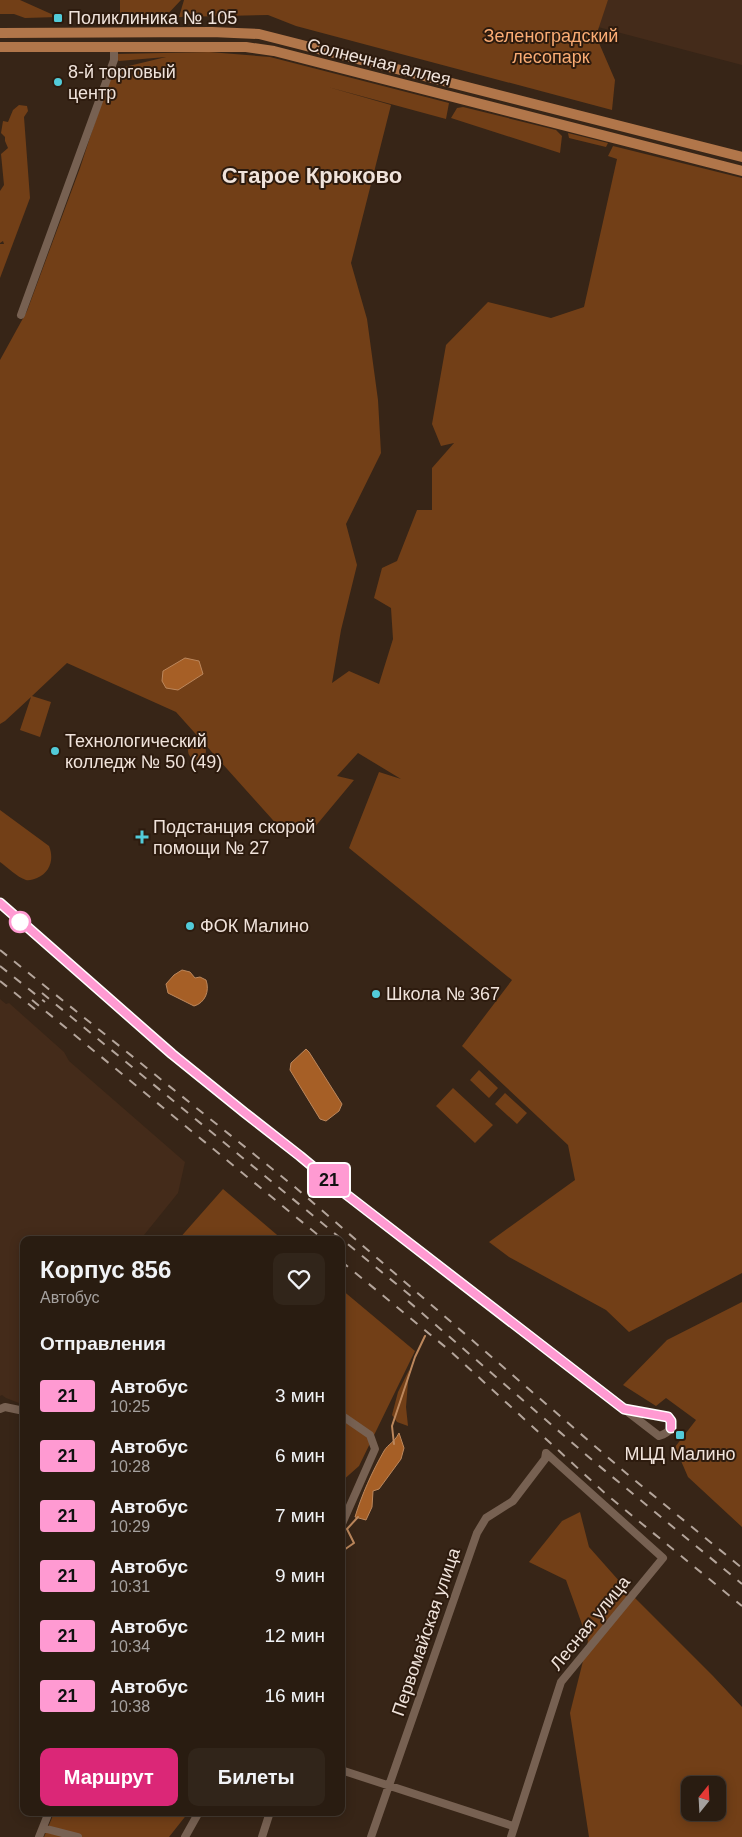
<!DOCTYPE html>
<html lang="ru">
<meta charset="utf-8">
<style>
:root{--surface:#291c11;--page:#31251a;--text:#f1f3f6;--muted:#a5a19f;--line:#453a31;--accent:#db2777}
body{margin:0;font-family:Helvetica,sans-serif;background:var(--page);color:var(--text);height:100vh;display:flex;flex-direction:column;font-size:19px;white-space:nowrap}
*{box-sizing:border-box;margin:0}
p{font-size:16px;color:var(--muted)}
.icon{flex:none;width:28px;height:28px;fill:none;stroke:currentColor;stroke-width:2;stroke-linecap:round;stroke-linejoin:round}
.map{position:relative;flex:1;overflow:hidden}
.drawer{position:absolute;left:20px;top:1236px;width:325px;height:580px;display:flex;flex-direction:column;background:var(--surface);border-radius:10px;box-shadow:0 2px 12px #0003,0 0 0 1px var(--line)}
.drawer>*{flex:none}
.badge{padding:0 10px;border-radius:4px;font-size:18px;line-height:32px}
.needle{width:32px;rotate:18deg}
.buttons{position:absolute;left:681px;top:1776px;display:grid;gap:10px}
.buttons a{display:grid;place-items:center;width:45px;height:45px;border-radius:10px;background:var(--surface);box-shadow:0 2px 12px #0003,0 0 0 1px var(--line);font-size:25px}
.map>.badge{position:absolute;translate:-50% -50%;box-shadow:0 0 0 2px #fff}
h2{padding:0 20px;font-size:19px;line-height:45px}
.round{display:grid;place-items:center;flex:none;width:52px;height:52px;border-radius:10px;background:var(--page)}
.headline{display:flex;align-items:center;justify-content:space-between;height:85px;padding:0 20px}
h1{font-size:24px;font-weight:700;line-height:38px}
.button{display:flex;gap:10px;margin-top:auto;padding:10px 20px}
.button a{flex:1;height:58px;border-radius:10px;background:var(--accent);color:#fff;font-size:20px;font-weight:700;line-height:58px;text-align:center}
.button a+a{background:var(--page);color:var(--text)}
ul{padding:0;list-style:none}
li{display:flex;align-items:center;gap:15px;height:60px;padding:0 20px}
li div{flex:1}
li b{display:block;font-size:19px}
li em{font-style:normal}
li .badge{min-width:55px;font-weight:700;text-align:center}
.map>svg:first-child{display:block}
.built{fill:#442b1a}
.green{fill:#723f17;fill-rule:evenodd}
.water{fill:#a65f26;stroke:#bc875c}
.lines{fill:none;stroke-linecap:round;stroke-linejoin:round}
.stream{stroke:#bc875c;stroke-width:2}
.minor{stroke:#776152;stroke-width:8}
.major{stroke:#b1764a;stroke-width:10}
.rail{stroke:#b4a59b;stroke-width:2;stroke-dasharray:9 9;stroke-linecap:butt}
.line-casing{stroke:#fff;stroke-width:11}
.line{stroke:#ff9ad2;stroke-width:8}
.poi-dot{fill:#52cbd9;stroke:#2d1b0e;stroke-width:2}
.stop-dot{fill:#fff;stroke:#ff9ad2;stroke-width:2.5}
.labels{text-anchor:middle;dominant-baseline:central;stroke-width:4;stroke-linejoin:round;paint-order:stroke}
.poi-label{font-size:18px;fill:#f0e3db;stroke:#2d1b0e;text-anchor:start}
.park-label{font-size:18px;fill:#faac74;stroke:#2d1b0e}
.street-label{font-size:18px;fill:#f0e3db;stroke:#2d1b0e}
.district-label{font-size:22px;font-weight:bold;fill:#f0e3db;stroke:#2d1b0e}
</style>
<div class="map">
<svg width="742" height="1837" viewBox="0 0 742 1837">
<rect width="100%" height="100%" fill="#372517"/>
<path class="built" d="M608,0H742V65L598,27Z
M0,999L6,1004L9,1003L64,1052L69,1061L185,1162L178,1193L140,1240H24V1405L6,1398L2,1395L0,1396Z"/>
<path class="green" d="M0,0H20L58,17L25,18L14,14H0Z
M120,0H181L165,17L126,18L120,13Z
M184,0H608L596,36L615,80L612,110L296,26L268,15L179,17Z
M209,52L270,57L449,103L446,119L328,87L391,105L351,263L367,319L378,400L381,453L346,524L357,565L341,630L332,683L349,671L379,684L393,639L391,608L374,598L382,568L397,561L417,510H432V468L454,443L441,446L432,424L446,345L488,302L551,318L584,307L617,159L608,156L613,146L742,178V1273L629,1332L606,1310L509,1257L489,1242L575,1180L568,1145L462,1046L512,980L349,848L379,772L401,779L358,753L337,776L354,780L309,834L280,828L176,712L67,663L32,696L51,702L40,737L20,730L31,697L5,721L0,724V360L27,311L80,168L112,70L166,57L119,61L114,56L117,54Z
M19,105L27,106L28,111L24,117L30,198L0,278V244H4L3,241L0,243V191L4,185L1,154L8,148L5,141V137L1,133L3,121L8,122L13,110Z
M463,107L556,130L562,136L560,153L451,118L457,108Z
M568,133L608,143L606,147L569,138Z
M188 751a9 9 0 1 1 18 0a9 9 0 1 1-18 0Z
M0,810L49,846C54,858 51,872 37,878C34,879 29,881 26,880C17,877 7,867 0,862Z
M479,1070L498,1088L489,1098L470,1080Z
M453,1088L493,1125L475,1143L436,1106Z
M505,1093L527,1113L517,1124L495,1104Z
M223,1189L283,1240H178Z
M341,1289L415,1351L359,1466L341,1482Z
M742,1302V1527L688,1477L675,1447L696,1420L666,1398L656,1406L623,1385L667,1340Z
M409,1370L406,1407L408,1426L397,1422L392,1415L398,1392Z
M580,1512L589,1547L628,1591L713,1676L742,1707V1837H589L570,1713L588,1641L566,1580L529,1562L562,1521ZM690,1785H718V1812H690Z
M54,1813H188L169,1837H44Z"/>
<path class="water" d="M185,658L199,661L203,674L178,690L166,688L162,681L163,671Z
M182,970L190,972L195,978L200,977L206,980C210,991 205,1003 194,1006L168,993L166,984L174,975Z
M306,1049L309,1052L342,1104L339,1111L326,1121L320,1119L290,1070L291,1063Z
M399,1433L404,1448L401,1459L379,1489L373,1491L372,1507L366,1520L355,1517C362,1494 372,1472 384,1451C388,1444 394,1443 399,1433Z"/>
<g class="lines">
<path class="stream" d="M394,1444L392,1426L415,1357L425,1336
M341,1552L354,1543L347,1529L358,1517"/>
<path class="minor" d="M21,315L114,60V46
M0,903L172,1054L245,1113L347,1195L659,1436C669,1433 675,1427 668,1417L624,1409
M0,1409L5,1407L24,1411
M341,1415L370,1435L375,1449L341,1526
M341,1770L513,1826
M43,1828L78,1837
M39,1837L49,1812
M185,1837L199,1812
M262,1837L270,1812
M371,1837L477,1533L486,1518L513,1501L545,1459L546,1453L663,1558L561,1682L511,1837"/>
<path class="major" d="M0,33L212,32L259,34L742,157
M0,47H246L274,51L742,171"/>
<path class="rail" d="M0,950L296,1188L626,1473L742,1568
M0,966L45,1002
M0,981L36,1010
M42,993L417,1301
M32,1000L324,1240
M341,1261L449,1350L607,1495L742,1606
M408,1301L598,1465L742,1584"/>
</g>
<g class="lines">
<defs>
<path id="line" d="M0,903L172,1054L245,1113L300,1156L347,1195L624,1409L668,1417L671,1421V1428"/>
</defs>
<use href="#line" class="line-casing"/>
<use href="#line" class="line"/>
</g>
<g class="poi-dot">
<rect x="53" y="13" width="10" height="10" rx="2.5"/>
<circle cx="58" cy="82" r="5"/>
<circle cx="55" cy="751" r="5"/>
<path d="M139.5 829.5h5v5h5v5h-5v5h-5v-5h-5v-5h5z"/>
<circle cx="190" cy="926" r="5"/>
<circle cx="376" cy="994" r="5"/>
<rect x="675" y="1430" width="10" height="10" rx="2.5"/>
</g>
<circle class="stop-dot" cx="20" cy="922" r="10"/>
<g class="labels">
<g class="poi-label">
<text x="68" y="18">Поликлиника № 105</text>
<text x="68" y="72">8-й торговый<tspan x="68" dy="21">центр</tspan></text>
<text x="65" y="741">Технологический<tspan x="65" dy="21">колледж № 50 (49)</tspan></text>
<text x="153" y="827">Подстанция скорой<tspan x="153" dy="21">помощи № 27</tspan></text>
<text x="200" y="926">ФОК Малино</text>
<text x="386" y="994">Школа № 367</text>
<text x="680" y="1454" text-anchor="middle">МЦД Малино</text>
</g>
<g class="park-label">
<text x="551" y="36">Зеленоградский<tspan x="551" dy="21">лесопарк</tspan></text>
</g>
<g class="street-label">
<text transform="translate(379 62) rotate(14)">Солнечная аллея</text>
<text transform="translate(590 1623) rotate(-51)">Лесная улица</text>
<text transform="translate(426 1632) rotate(-71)">Первомайская улица</text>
</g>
<g class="district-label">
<text x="312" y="175">Старое Крюково</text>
</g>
</g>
</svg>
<div class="buttons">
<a><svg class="needle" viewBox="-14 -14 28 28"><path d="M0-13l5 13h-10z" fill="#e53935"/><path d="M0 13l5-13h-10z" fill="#a5a19f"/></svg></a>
</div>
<b class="badge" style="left:329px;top:1180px;background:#ff9ad2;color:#111">21</b>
<section class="drawer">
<div class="headline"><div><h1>Корпус 856</h1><p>Автобус</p></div><a class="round"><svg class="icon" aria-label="heart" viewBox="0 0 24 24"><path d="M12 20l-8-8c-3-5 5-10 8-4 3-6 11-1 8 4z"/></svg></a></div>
<h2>Отправления</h2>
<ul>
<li><span class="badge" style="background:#ff9ad2;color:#111">21</span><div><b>Автобус</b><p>10:25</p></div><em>3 мин</em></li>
<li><span class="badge" style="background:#ff9ad2;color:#111">21</span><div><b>Автобус</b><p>10:28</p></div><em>6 мин</em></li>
<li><span class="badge" style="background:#ff9ad2;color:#111">21</span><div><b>Автобус</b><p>10:29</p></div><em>7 мин</em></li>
<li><span class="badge" style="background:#ff9ad2;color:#111">21</span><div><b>Автобус</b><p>10:31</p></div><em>9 мин</em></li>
<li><span class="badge" style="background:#ff9ad2;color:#111">21</span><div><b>Автобус</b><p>10:34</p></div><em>12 мин</em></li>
<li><span class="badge" style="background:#ff9ad2;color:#111">21</span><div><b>Автобус</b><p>10:38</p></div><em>16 мин</em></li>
</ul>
<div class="button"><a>Маршрут</a><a>Билеты</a></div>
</section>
</div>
